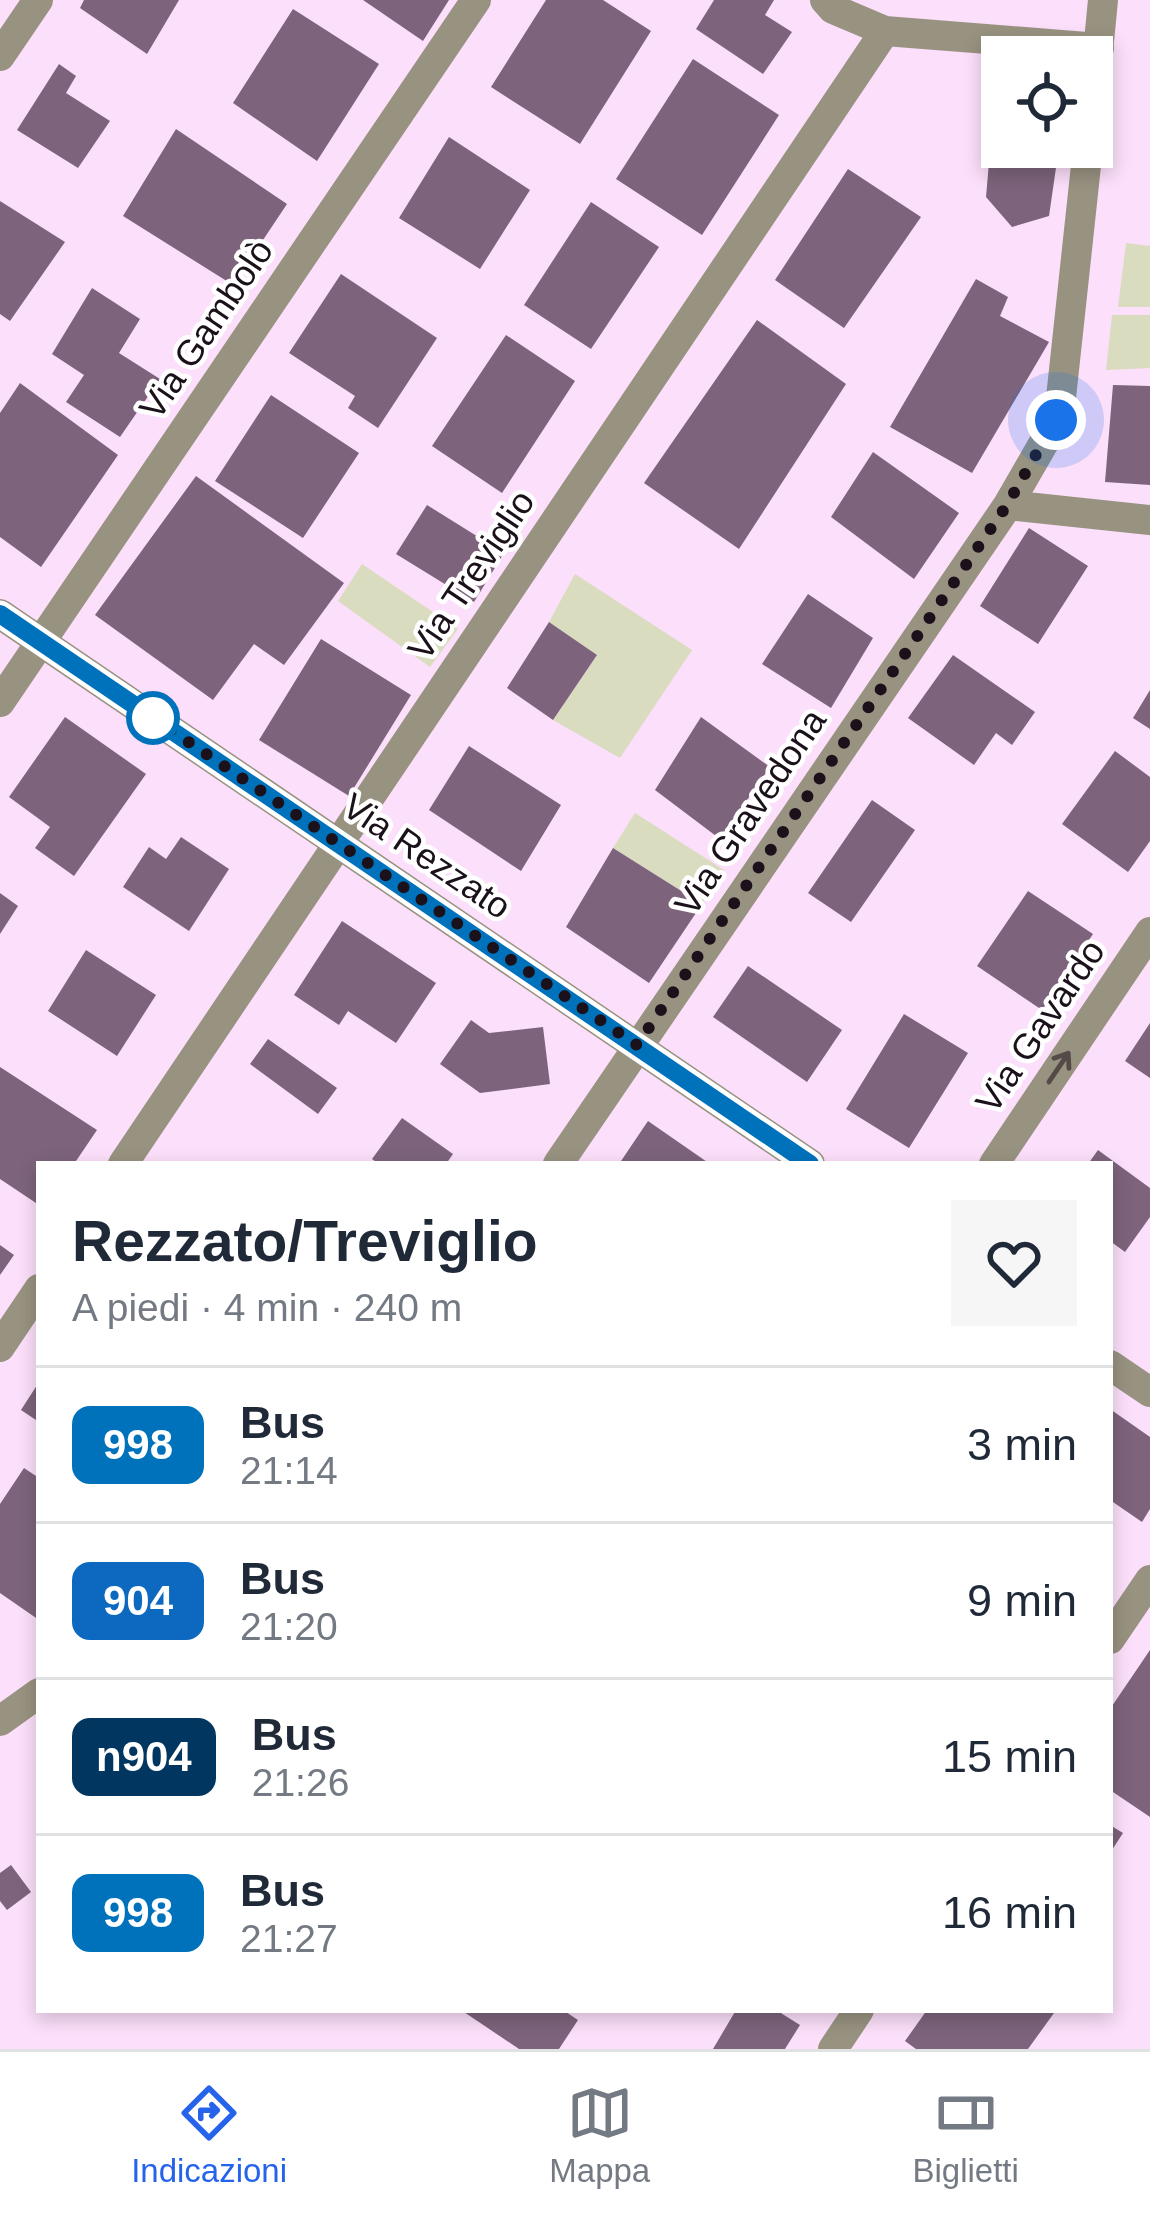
<!DOCTYPE html>
<html lang="it">
<meta charset="utf-8">
<style>
:root{--surface:#fff;--page:#f6f6f7;--text:#1f2937;--muted:#747a83;--line:#e0e1e3;--accent:#2563eb}
body{margin:0;font-family:Arial,sans-serif;background:var(--page);color:var(--text);height:100vh;display:flex;flex-direction:column;font-size:45px;white-space:nowrap}
*{box-sizing:border-box;margin:0}
p{font-size:39px;color:var(--muted)}
.icon{flex:none;width:66px;height:66px;fill:none;stroke:currentColor;stroke-width:2;stroke-linecap:round;stroke-linejoin:round}
.map{position:relative;flex:1;overflow:hidden}
.sheet{position:absolute;left:36px;top:1161px;width:1077px;height:852px;display:flex;flex-direction:column;background:var(--surface);border-radius:0px;box-shadow:0 6px 18px #0003}
.sheet>*{flex:none}
.badge{padding:0 24px;border-radius:18px;font-size:42px;line-height:78px}
.tools{position:absolute;left:981px;top:36px;display:grid;gap:24px}
.tools a{display:grid;place-items:center;width:132px;height:132px;border-radius:0px;background:var(--surface);box-shadow:0 6px 18px #0003;font-size:60px}
.you{position:absolute;width:60px;height:60px;margin:-30px;border:9px solid #fff;border-radius:50%;background:#1a73e8;box-shadow:0 0 0 18px #1a73e833}
.map>.badge{position:absolute;translate:-50% -50%;box-shadow:0 0 0 6px #fff}
.round{display:grid;place-items:center;flex:none;width:126px;height:126px;border-radius:0px;background:var(--page)}
.head{display:flex;align-items:center;justify-content:space-between;height:204px;padding:0 36px}
h1{font-size:57px;font-weight:700;line-height:90px}
ul{padding:0;list-style:none}
li{display:flex;align-items:center;gap:36px;height:156px;padding:0 36px;border-top:3px solid var(--line)}
li div{flex:1}
li b{display:block;font-size:45px}
li em{font-style:normal}
li .badge{min-width:132px;font-weight:700;text-align:center}
.menu{display:flex;justify-content:space-around;align-items:center;height:168px;border-top:3px solid var(--line);background:var(--surface);font-size:33px;color:var(--muted)}
.menu a{display:grid;justify-items:center;gap:6px}
.menu .current{color:var(--accent)}
.map>svg:first-child{display:block}
.green{fill:#d9dcbf}
.building{fill:#7d647c}
.lines{fill:none;stroke-linecap:round;stroke-linejoin:round}
.minor{stroke:#989280;stroke-width:30}
.oneway{stroke:#534b48}
.line-casing{stroke:#fff;stroke-width:27}
.line{stroke:#0072bc;stroke-width:18}
.walk{stroke:#1b111b;stroke-width:12;stroke-dasharray:0 21.6}
.stop-dot{fill:#fff;stroke:#0072bc;stroke-width:6}
.labels{text-anchor:middle;dominant-baseline:central;stroke-width:9;stroke-linejoin:round;paint-order:stroke}
.street-label{font-size:36px;fill:#1b111b;stroke:#fff}
</style>
<div class="map">
<svg width="1150" height="2049" viewBox="0 0 1150 2049">
<rect width="100%" height="100%" fill="#fcdffa"/>
<path class="green" d="M1126,243L1150,246V307H1118Z
M1112,315H1150V368L1106,370Z
M362,564L458,629L430,667L338,601Z
M575,574L692,650L620,758L553,720L597,655L549,622Z
M635,813L724,870L702,904L613,848Z"/>
<path class="building" d="M84,0H179L147,54L80,8Z
M363,0H449L423,41Z
M546,0H603L651,31L580,144L491,87Z
M714,0H774L765,15L792,32L763,74L696,29Z
M293,9L379,64L317,161L233,103Z
M693,59L779,115L702,235L616,179Z
M59,64L76,76L66,93L110,121L78,168L17,130Z
M1002,101V147H1059L1049,216L1012,227L986,197L994,104Z
M176,129L287,204L233,285L123,216Z
M449,137L530,190L480,269L399,218Z
M848,169L921,217L844,328L775,280Z
M0,201L65,242L10,321L0,314Z
M591,202L659,247L591,349L524,305Z
M341,274L437,338L378,428L348,408L355,396L289,353Z
M976,279L1008,297L1000,316L1049,342L972,473L890,427Z
M92,288L140,319L119,353L160,379L120,437L66,402L84,375L52,354Z
M757,320L846,384L739,549L644,483Z
M506,335L575,381L502,493L432,446Z
M20,383L118,455L41,567L0,537V413Z
M1113,385L1150,386V485L1105,482Z
M271,395L359,453L303,538L215,481Z
M873,452L959,513L914,579L831,517Z
M196,476L344,583L284,665L254,644L213,700L95,615Z
M427,505L504,553L474,602L396,554Z
M1029,528L1088,566L1038,644L980,606Z
M808,594L873,638L831,708L762,664Z
M549,622L597,655L553,720L507,688Z
M321,639L411,695L349,796L259,740Z
M953,655L1035,712L1012,745L996,733L974,765L908,718Z
M1150,690V729L1133,718Z
M65,717L146,774L74,876L35,848L50,827L9,797Z
M701,717L770,767L720,839L655,790Z
M469,746L561,805L521,871L429,810Z
M1115,751L1150,777V841L1128,872L1062,824Z
M872,800L915,830L851,922L808,893Z
M181,837L229,869L189,931L123,887L149,847L166,859Z
M613,848L702,904L649,983L566,927Z
M1028,891L1093,934L1042,1010L977,966Z
M0,893L18,906L0,934Z
M342,921L436,983L396,1043L348,1011L339,1025L294,995Z
M86,950L156,995L117,1056L48,1011Z
M748,966L842,1030L807,1082L713,1017Z
M904,1014L968,1053L909,1148L846,1109Z
M471,1020L489,1033L543,1027L550,1084L480,1093L440,1064Z
M1150,1023V1078L1125,1061Z
M268,1039L337,1088L318,1114L250,1064Z
M0,1067L97,1130L74,1164H39V1205L0,1179Z
M402,1118L453,1154L446,1164H379L372,1159Z
M648,1121L710,1164H619Z
M1098,1150L1150,1188V1217L1125,1252L1110,1241V1164H1088Z
M0,1245L14,1255L0,1275Z
M39,1382V1422L21,1410Z
M1110,1409L1150,1437V1509L1142,1522L1110,1500Z
M24,1468L39,1478V1620L0,1593V1504Z
M1150,1650V1817L1110,1790V1709Z
M1110,1825L1123,1833L1110,1853Z
M11,1865L31,1892L7,1910L0,1901V1873Z
M461,2010H563L578,2020L559,2049H519Z
M736,2010H776L800,2025L785,2049H713Z
M927,2010H1050L1054,2013L1028,2049H916L905,2041Z"/>
<g class="lines">
<path class="minor" d="M825,0L833,9L885,31L1099,48
M0,56L38,0
M1092,114L1103,0
M1008,505L1150,520
M0,614L810,1164
M0,702L476,0
M123,1164L885,31
M558,1164L1008,505L1050,432L1060,407L1088,147
M994,1164L1150,932
M0,1347L39,1289
M1110,1365L1150,1392
M1110,1639L1150,1580
M0,1721L39,1693
M833,2049L859,2010"/>
</g>
<defs><path id="oneway-shaft" d="M-6 0H5M1.5-3L5.5 0L1.5 3" fill="none" stroke-width="1.6" stroke-linecap="round" stroke-linejoin="round" transform="scale(3)"/></defs>
<use class="oneway" href="#oneway-shaft" transform="translate(1059 1067) rotate(-56)"/>
<g class="lines">
<defs>
<path id="line" d="M0,614L810,1164"/>
</defs>
<use href="#line" class="line-casing"/>
<use href="#line" class="line"/>
<path class="walk" d="M153,718L637,1045L1007,505L1056,420"/>
</g>
<circle class="stop-dot" cx="153" cy="718" r="24"/>
<g class="labels">
<g class="street-label">
<text transform="translate(206 329) rotate(-56)">Via Gambolò</text>
<text transform="translate(471 575) rotate(-56)">Via Treviglio</text>
<text transform="translate(750 812) rotate(-56)">Via Gravedona</text>
<text transform="translate(427 856) rotate(34)">Via Rezzato</text>
<text transform="translate(1040 1026) rotate(-56)">Via Gavardo</text>
</g>
</g>
</svg>
<div class="tools">
<a><svg class="icon" aria-label="locate" viewBox="0 0 24 24"><circle cx="12" cy="12" r="6"/><path d="M12 2v4M12 18v4M2 12h4M18 12h4"/></svg></a>
</div>
<div class="you" style="left:1056px;top:420px"></div>
<section class="sheet">
<div class="head"><div><h1>Rezzato/Treviglio</h1><p>A piedi · 4 min · 240 m</p></div><a class="round"><svg class="icon" aria-label="heart" viewBox="0 0 24 24"><path d="M12 20l-8-8c-3-5 5-10 8-4 3-6 11-1 8 4z"/></svg></a></div>
<ul>
<li><span class="badge" style="background:#0072bc;color:#fff">998</span><div><b>Bus</b><p>21:14</p></div><em>3 min</em></li>
<li><span class="badge" style="background:#0c69bf;color:#fff">904</span><div><b>Bus</b><p>21:20</p></div><em>9 min</em></li>
<li><span class="badge" style="background:#00365f;color:#fff">n904</span><div><b>Bus</b><p>21:26</p></div><em>15 min</em></li>
<li><span class="badge" style="background:#0072bc;color:#fff">998</span><div><b>Bus</b><p>21:27</p></div><em>16 min</em></li>
</ul>
</section>
</div>
<nav class="menu">
<a class="current"><svg class="icon" aria-label="directions" viewBox="0 0 24 24"><path d="M12 3l9 9-9 9-9-9zM9 14v-3h6M13 9l2 2-2 2"/></svg>Indicazioni</a>
<a><svg class="icon" aria-label="map" viewBox="0 0 24 24"><path d="M3 6l6-2 6 2 6-2v14l-6 2-6-2-6 2zM9 4v14M15 6v14"/></svg>Mappa</a>
<a><svg class="icon" aria-label="tickets" viewBox="0 0 24 24"><path d="M3 7h18v10H3zM15 7v10"/></svg>Biglietti</a>
</nav>
